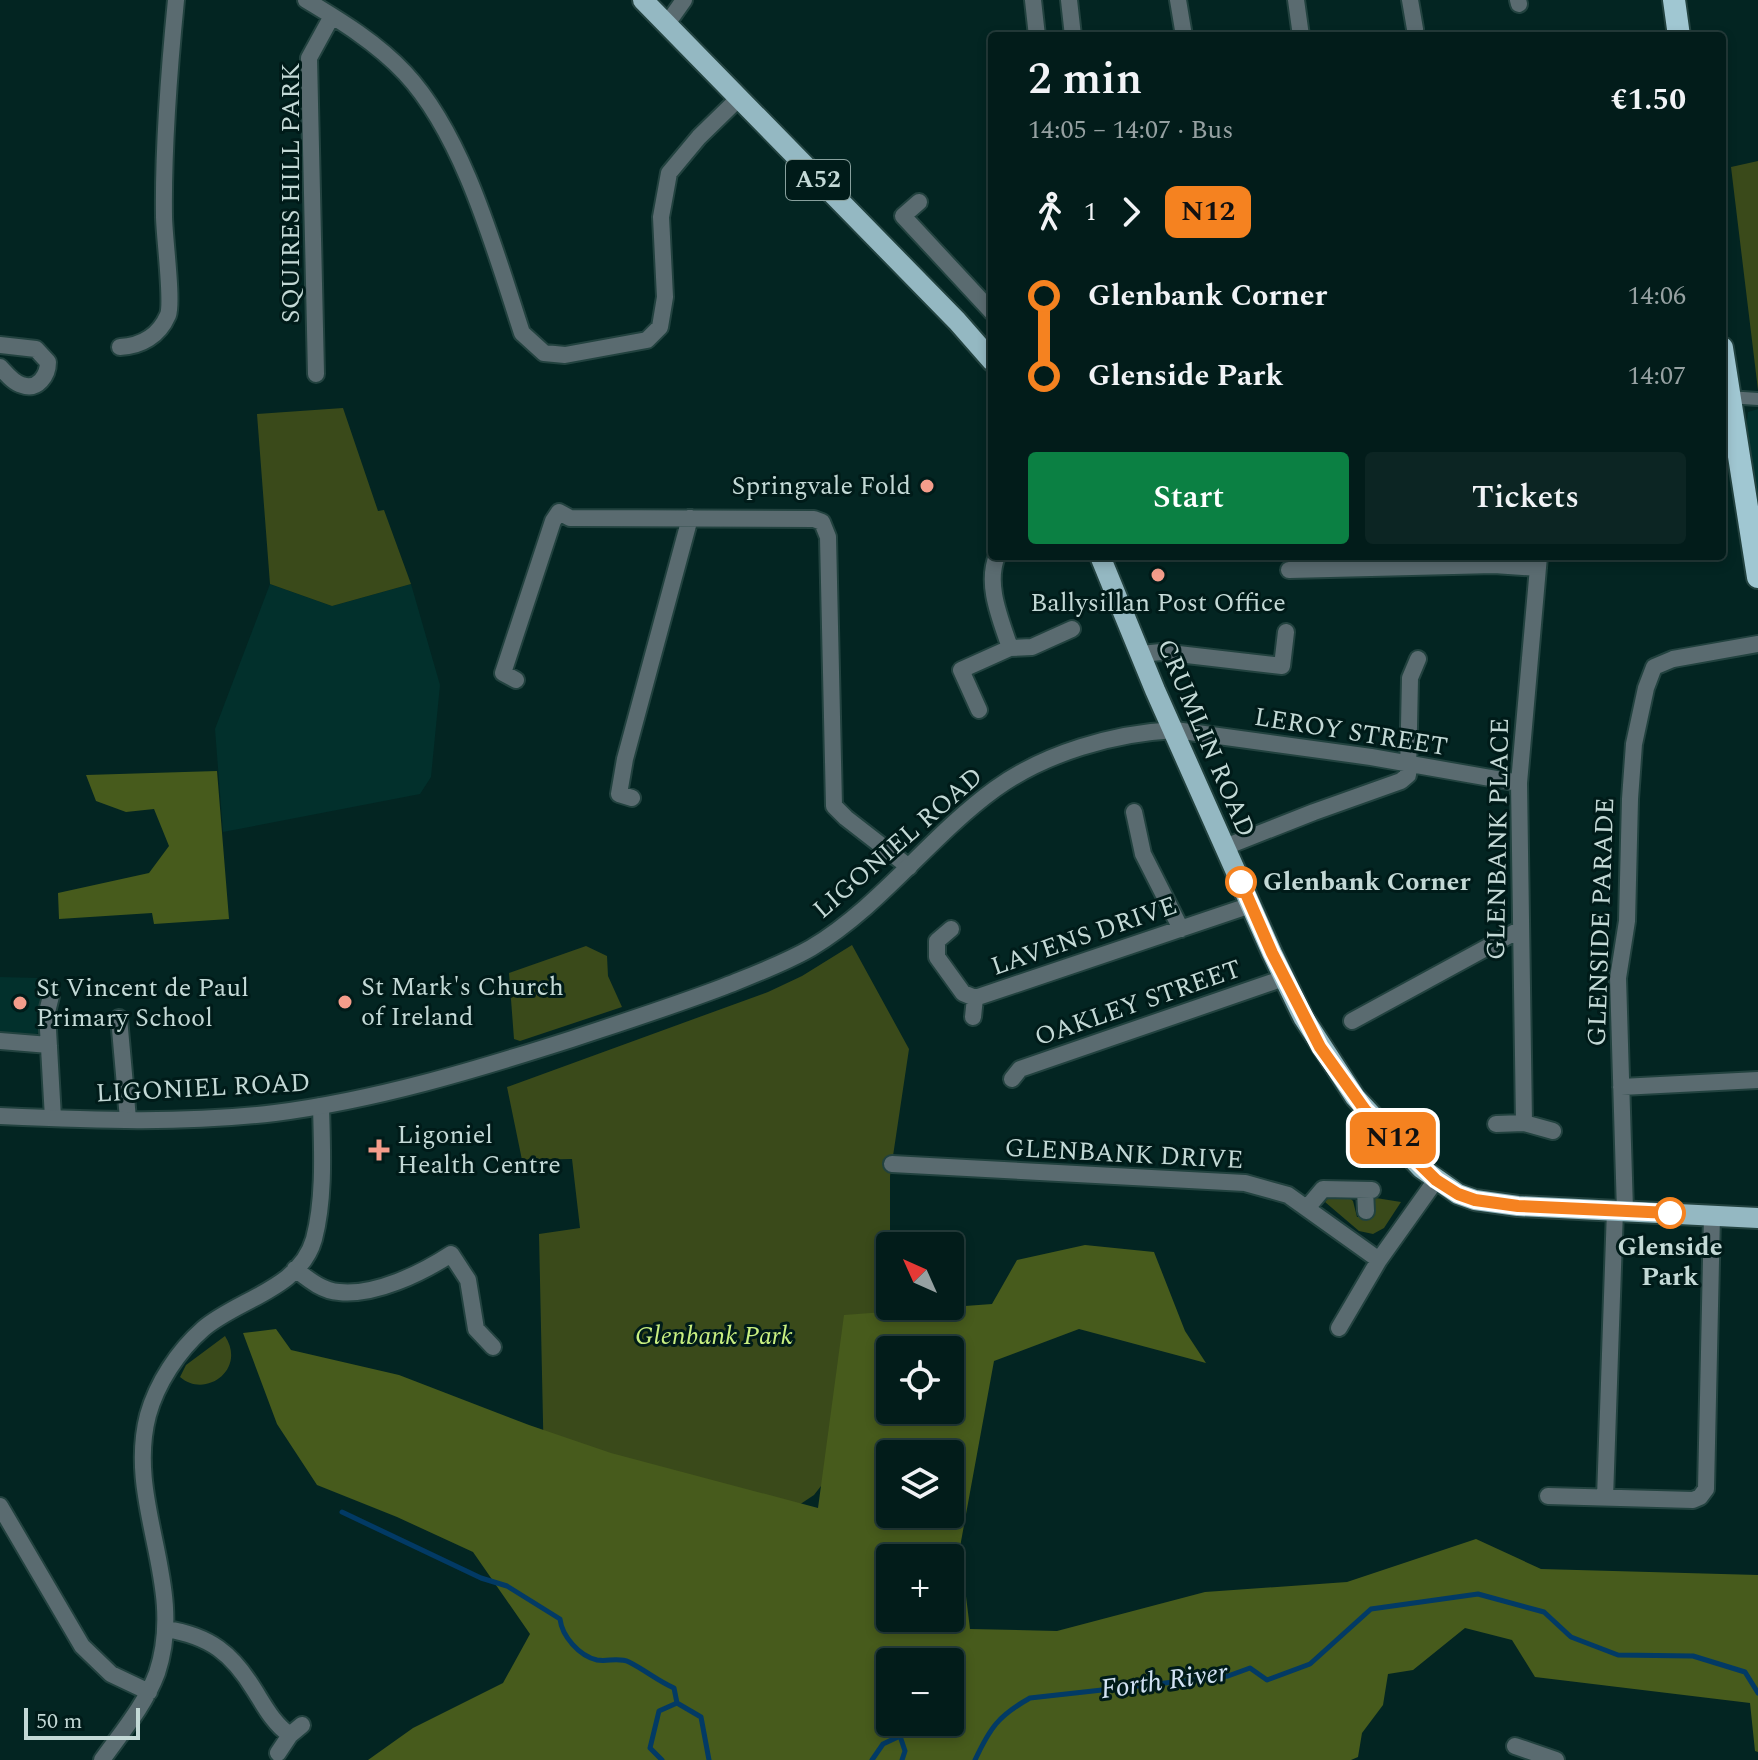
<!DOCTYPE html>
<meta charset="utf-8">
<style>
:root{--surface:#021c1a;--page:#0c2523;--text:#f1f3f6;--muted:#96a1a2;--line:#233a39;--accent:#0b8043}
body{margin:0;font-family:Spectral,serif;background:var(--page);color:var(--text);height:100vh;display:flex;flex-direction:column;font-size:30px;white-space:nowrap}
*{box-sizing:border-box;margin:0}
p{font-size:26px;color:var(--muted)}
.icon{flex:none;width:44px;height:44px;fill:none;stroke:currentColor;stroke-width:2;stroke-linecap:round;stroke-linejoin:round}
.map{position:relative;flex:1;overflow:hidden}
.panel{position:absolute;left:988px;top:32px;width:738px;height:528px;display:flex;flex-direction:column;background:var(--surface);border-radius:8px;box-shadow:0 4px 12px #0003,0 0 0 2px var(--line)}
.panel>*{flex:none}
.badge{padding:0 16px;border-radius:12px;font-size:28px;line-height:52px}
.needle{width:52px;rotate:315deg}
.buttons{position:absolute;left:876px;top:1232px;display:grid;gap:16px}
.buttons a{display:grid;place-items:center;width:88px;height:88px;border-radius:8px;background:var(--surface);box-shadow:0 4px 12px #0003,0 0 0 2px var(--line);font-size:40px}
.scale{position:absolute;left:24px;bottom:20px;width:116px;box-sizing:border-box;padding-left:8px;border:4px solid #c3d9d6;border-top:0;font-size:22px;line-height:28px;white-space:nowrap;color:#c3d9d6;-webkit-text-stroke:6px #001b19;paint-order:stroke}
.map>.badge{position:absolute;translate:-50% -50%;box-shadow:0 0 0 4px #fff}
.legs{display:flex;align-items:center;gap:12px;height:88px;padding:0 40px;font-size:26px}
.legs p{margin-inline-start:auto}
.overview{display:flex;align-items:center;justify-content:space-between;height:136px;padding:0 40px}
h1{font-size:44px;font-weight:600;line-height:60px}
.button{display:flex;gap:16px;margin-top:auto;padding:16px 40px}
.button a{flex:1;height:92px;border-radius:8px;background:var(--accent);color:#fff;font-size:32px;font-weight:600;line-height:92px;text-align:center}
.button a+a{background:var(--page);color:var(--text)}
ul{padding:0 40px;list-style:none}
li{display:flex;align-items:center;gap:28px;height:80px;font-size:30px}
li i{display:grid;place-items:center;width:12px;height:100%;margin:0 10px;background:currentColor}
li i::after{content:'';width:20px;height:20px;margin:-10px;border:6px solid;border-radius:50%;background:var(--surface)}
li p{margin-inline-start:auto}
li:first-child i{background:linear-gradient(#0000 50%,currentColor 0)}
li:last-child i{background:linear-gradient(currentColor 50%,#0000 0)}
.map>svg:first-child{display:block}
.built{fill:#02302c}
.green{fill:#3a4a1a}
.forest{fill:#475b1c;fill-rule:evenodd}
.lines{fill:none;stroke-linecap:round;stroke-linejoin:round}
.stream{stroke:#023a65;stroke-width:5}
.pedestrian-casing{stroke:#22423f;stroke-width:16}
.minor-casing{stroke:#22423f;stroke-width:20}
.tertiary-casing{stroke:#22423f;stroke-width:20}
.primary-casing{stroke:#22423f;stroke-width:24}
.trunk-casing{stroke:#22423f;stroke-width:26}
.pedestrian{stroke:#5a6b70;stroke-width:12}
.minor{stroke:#5a6b70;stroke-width:16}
.tertiary{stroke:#5a6b70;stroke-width:16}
.primary{stroke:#94b8c2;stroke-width:20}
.trunk{stroke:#a0c7d2;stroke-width:22}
.line-1-casing{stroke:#fff;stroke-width:18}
.line-1{stroke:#f58220;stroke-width:12}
.poi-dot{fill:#f49d8b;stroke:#001b19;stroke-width:3}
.stop-1-dot{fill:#fff;stroke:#f58220;stroke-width:4}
.labels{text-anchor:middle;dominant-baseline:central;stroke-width:6;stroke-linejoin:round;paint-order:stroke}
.shield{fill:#001b19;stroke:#88a09d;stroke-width:2}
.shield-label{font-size:24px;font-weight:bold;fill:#c3d9d6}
.street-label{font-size:26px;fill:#c3d9d6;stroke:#001b19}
.poi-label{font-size:26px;fill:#c3d9d6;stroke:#001b19;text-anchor:start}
.stop-label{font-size:26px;font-weight:bold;fill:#c3d9d6;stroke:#001b19;text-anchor:start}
.park-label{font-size:26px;font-style:italic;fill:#c9f081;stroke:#001b19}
.water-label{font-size:28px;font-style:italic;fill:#d3e3f4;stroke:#001b19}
</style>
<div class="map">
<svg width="1758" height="1760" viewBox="0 0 1758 1760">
<rect width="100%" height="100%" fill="#032522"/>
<path class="built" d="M1758,409V502L1745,436L1748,412Z
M270,584L332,606L411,584L440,685L431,777L420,794L223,832L215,729Z
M0,977L39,978L41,1028L38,1033L35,1035L0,1033Z"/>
<path class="green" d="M1758,161V390L1731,167Z
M343,408L378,511L384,510L411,584L332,606L270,584L257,414Z
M852,945L909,1049L890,1176V1348L860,1436L814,1495L763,1529L544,1468L539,1234L580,1228L572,1159L522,1160L507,1087L768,992L802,976Z
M586,946L607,956L608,976L622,1007L520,1041L514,1039L509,973Z
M1348,1196L1353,1201L1357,1217L1367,1216L1371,1203L1376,1198L1401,1202L1384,1228L1373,1234L1359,1231L1325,1202L1329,1197Z
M225,1336C247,1370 205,1399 180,1377L186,1365Z"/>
<path class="forest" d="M217,771L229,919L154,924L152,913L59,919L58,893L149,873L169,846L154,809L126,812L96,801L86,775Z
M1085,1245L1154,1252L1185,1331L1206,1363L1079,1329L994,1361L960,1547L970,1629L1057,1631L1205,1592L1347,1582L1476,1539L1541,1569L1758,1575V1752L1755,1751L1750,1703L1535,1677L1512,1640L1465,1628L1413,1670L1388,1674L1383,1705L1362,1733L1358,1757L1351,1760H368L413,1728L503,1683L530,1634L473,1552L397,1517L317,1485L277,1424L243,1333L276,1329L291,1350L399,1375L529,1425L611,1453L818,1508L844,1315L992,1304L1017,1260ZM890,1350H950V1410H890ZM890,1454H950V1514H890ZM890,1558H950V1618H890ZM890,1662H950V1722H890Z"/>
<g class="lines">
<path class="stream" d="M342,1512L481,1578L507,1586L560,1619C562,1636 579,1656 597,1660C608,1662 618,1657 629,1662C645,1670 658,1681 674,1688L677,1703
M677,1703L701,1717L709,1760
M662,1760L650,1748L659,1711L677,1703
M872,1760L883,1744L900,1736L905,1751L902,1760
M975,1760C990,1728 998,1716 1030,1698L1228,1676L1250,1668L1267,1680L1310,1664L1371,1609L1478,1594L1544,1612L1571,1637L1618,1655L1693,1656L1745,1672L1758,1693"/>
<defs>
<path id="pedestrian" d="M1728,397L1758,399"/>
<path id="minor" d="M306,0C341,21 377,43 405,73C464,136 495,251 522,333L544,353L565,355L647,340L660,327L665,297L661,217L669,173L699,137L738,99
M1033,0L1037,36
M1069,0L1073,36
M1178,0L1184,36
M1296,0L1301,36
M1410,0L1415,29
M1518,0L1519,4
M667,24L684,0
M919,202L903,216L992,312
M0,345L36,349L48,362C48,375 38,391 22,385C13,383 6,373 0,367
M120,347C141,346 159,336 168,315C173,301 164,235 164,216C163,144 169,71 176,0
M316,374L309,58L332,16
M997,556C985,585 1001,620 1010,648
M1289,570L1494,565L1538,568
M1141,654L1161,652L1282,666L1286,632
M516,680L503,673L553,521L559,512L570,518L814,519L822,522L828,537L834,806L846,818L909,867
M979,710L961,670L1010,648L1032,647L1072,629
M1175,730L1371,757L1519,783
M632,798L619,794L625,759L690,518
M1134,812L1143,854L1181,929
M1225,847L1314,812L1401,781L1408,775L1410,678L1418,659
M951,929L937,941V957L963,993L975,998L1251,905
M51,996L47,1012L53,1118
M973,1017L975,998
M119,1018L128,1119
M1352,1021L1519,930
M0,1041L49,1045
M1012,1079L1020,1069L1284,978
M1621,1087L1758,1080
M1524,1123L1519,783L1539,556
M1496,1124L1524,1123L1553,1131
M892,1164L1245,1183L1288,1195L1379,1260
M1365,1190L1366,1211
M1307,1208L1323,1189L1372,1190
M1625,1211L1618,978L1627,921L1630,799L1634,744L1646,688L1654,667L1673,659L1758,644
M295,1269C308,1279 322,1291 339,1292C375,1296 422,1273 451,1254L468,1280L476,1329L493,1347
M1339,1328L1379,1260L1436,1180
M1548,1496L1693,1500L1700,1497L1706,1489L1712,1215
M1605,1498L1615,1210
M0,1506L82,1646L111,1674L149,1692
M166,1629C210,1636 232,1653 255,1691C265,1707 274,1724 290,1735
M1515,1746L1556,1760
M278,1753L290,1735L302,1725
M102,1760C122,1732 145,1705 157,1673C187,1584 125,1503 148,1415C157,1383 178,1351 203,1329C238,1299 300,1289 314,1239C325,1197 322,1148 321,1106"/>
<path id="tertiary" d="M0,1116C91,1120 184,1124 275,1113C376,1100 475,1070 572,1039C623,1022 673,1006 723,987C753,975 783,964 811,948C881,906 929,837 995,789C1045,753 1114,733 1175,730"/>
<path id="primary" d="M643,0L957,321L992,361
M1100,556L1155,690L1272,953L1303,1017L1355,1097L1421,1168L1458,1194L1475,1200L1518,1206L1758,1218"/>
<path id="trunk" d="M1674,0L1679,36
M1722,348L1758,577"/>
</defs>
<use href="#pedestrian" class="pedestrian-casing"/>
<use href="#minor" class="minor-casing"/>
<use href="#tertiary" class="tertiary-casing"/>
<use href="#primary" class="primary-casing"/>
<use href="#trunk" class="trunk-casing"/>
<use href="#pedestrian" class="pedestrian"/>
<use href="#minor" class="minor"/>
<use href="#tertiary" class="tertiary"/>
<use href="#primary" class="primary"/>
<use href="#trunk" class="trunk"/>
</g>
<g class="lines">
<defs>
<path id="line-1" d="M1241,882L1272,953L1320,1047L1365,1110L1436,1180L1458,1194L1475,1200L1518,1206L1670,1213"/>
</defs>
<use href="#line-1" class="line-1-casing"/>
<use href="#line-1" class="line-1"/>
</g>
<g class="poi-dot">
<circle cx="927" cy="486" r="8"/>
<circle cx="1158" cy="575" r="8"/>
<circle cx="345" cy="1002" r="8"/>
<circle cx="20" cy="1003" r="8"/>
<path d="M375 1138h8v8h8v8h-8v8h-8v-8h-8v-8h8z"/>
</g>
<g class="stop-1-dot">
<circle cx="1241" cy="882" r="14"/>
<circle cx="1670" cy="1213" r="14"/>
</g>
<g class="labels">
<rect class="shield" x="786" y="160" width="64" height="40" rx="6"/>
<g class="shield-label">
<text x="818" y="180">A52</text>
</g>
<g class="street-label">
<text transform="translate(291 193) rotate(-90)">SQUIRES HILL PARK</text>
<text transform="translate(1351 732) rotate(9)">LEROY STREET</text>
<text transform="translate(1206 738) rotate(67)">CRUMLIN ROAD</text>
<text transform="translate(1498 839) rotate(-89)">GLENBANK PLACE</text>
<text transform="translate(898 843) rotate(-41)">LIGONIEL ROAD</text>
<text transform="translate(1601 922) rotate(-88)">GLENSIDE PARADE</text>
<text transform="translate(1084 936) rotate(-19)">LAVENS DRIVE</text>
<text transform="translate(1138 1003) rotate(-19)">OAKLEY STREET</text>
<text transform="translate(203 1088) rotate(-3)">LIGONIEL ROAD</text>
<text transform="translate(1124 1154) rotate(3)">GLENBANK DRIVE</text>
</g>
<g class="poi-label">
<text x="911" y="486" text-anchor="end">Springvale Fold</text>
<text x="1158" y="603" text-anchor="middle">Ballysillan Post Office</text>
<text x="361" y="987">St Mark's Church<tspan x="361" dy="30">of Ireland</tspan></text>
<text x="36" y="988">St Vincent de Paul<tspan x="36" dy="30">Primary School</tspan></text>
<text x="397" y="1135">Ligoniel<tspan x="397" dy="30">Health Centre</tspan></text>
</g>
<g class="stop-label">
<text x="1263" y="882">Glenbank Corner</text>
<text x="1670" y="1247" text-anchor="middle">Glenside<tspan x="1670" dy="30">Park</tspan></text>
</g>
<g class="park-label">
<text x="714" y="1336">Glenbank Park</text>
</g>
<g class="water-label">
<text transform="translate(1164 1681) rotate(-8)">Forth River</text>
</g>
</g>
</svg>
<div class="buttons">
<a><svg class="needle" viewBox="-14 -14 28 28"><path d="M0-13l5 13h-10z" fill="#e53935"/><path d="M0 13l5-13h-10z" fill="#96a1a2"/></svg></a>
<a><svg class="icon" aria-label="locate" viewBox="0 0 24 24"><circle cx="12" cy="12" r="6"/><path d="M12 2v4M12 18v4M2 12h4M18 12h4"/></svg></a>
<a><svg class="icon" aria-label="layers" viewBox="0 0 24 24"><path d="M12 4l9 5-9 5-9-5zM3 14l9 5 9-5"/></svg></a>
<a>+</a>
<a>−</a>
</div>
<div class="scale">50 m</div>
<b class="badge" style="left:1393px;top:1138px;background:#f58220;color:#111">N12</b>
<section class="panel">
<div class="overview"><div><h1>2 min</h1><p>14:05 – 14:07 · Bus</p></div><b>€1.50</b></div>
<div class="legs"><svg class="icon" aria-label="walk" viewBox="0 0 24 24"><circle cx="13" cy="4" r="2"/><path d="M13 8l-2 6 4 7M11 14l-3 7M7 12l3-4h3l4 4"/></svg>1<svg class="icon" aria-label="forward" viewBox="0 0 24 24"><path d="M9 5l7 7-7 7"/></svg><b class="badge" style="background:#f58220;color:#111">N12</b></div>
<ul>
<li><i style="color:#f58220"></i><b>Glenbank Corner</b><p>14:06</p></li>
<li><i style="color:#f58220"></i><b>Glenside Park</b><p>14:07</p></li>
</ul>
<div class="button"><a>Start</a><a>Tickets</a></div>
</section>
</div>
